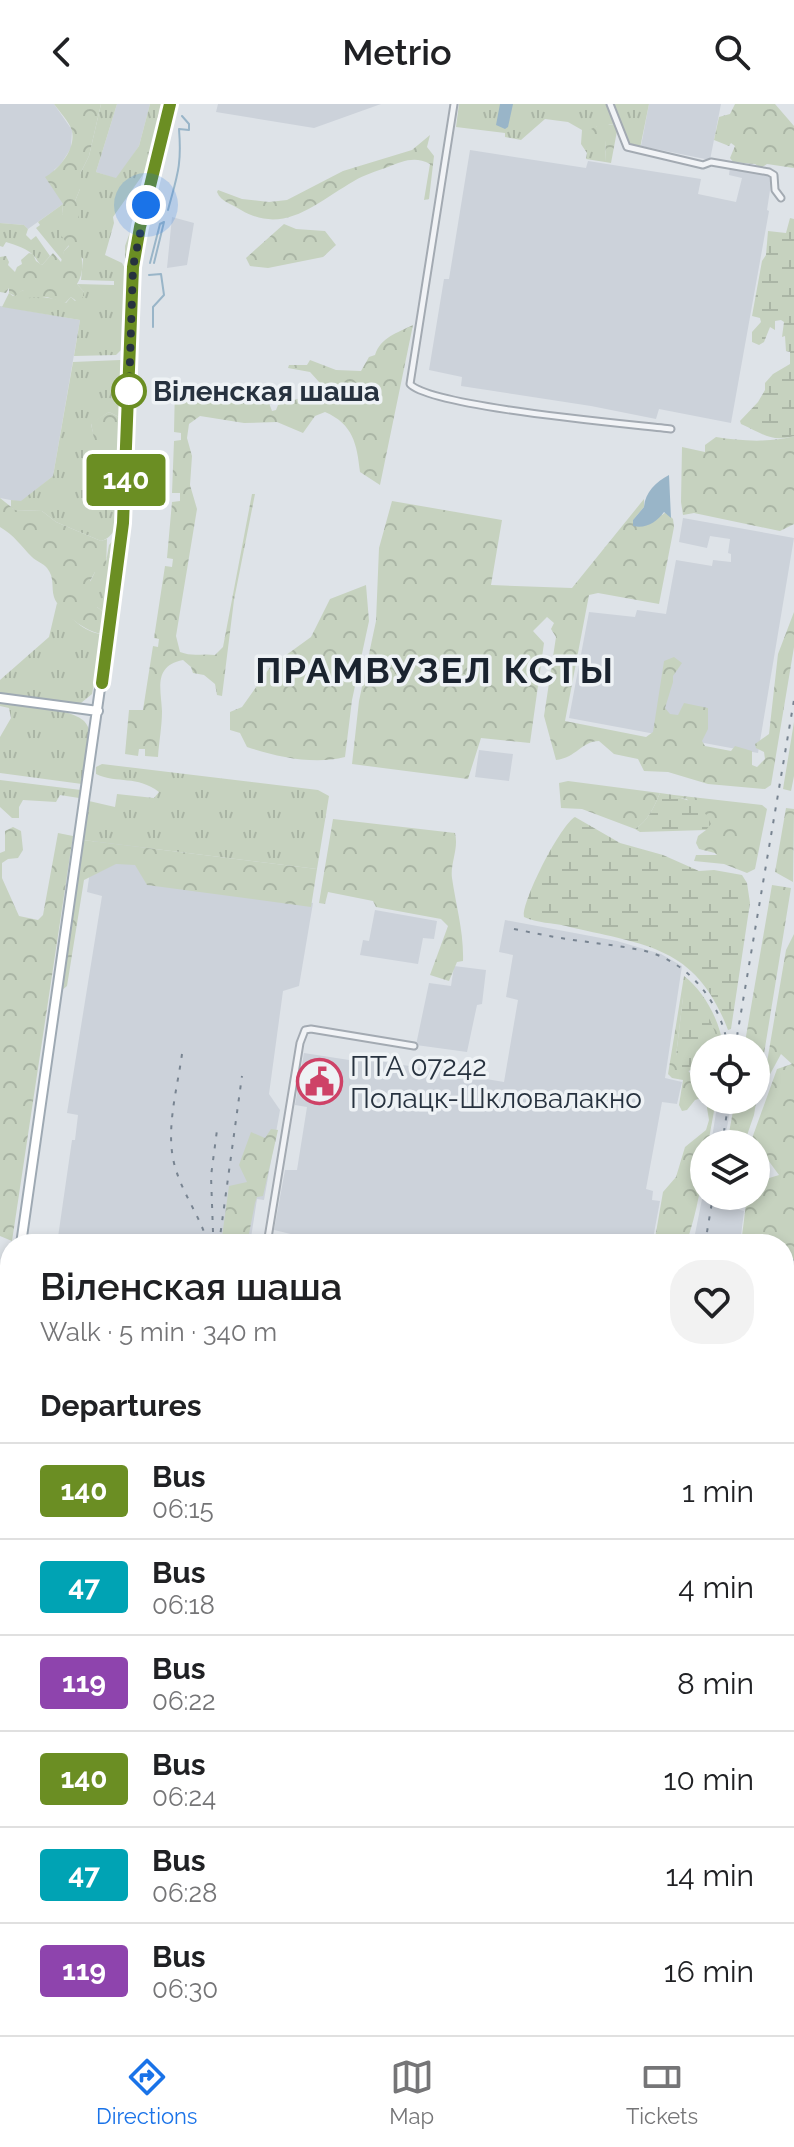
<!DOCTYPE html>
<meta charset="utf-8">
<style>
:root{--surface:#fff;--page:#f2f2f2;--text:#202124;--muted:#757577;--line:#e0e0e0;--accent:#1a73e8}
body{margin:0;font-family:Raleway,sans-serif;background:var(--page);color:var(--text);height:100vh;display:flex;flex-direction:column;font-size:30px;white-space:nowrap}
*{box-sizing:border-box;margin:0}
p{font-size:26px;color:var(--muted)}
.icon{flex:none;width:44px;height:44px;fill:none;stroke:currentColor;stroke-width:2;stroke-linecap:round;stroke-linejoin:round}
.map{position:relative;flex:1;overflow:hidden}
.details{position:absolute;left:0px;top:1130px;width:794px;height:802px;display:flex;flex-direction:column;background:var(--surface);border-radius:32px 32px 0 0;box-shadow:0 4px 12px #0003}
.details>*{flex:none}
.badge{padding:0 16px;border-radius:6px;font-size:28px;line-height:52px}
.tools{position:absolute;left:690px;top:930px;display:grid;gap:16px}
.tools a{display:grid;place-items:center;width:80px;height:80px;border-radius:50%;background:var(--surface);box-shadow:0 4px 12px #0003;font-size:40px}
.you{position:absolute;width:40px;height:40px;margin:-20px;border:6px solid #fff;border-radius:50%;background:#1a73e8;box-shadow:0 0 0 12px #1a73e833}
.map>.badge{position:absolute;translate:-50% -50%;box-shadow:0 0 0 4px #fff}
h2{padding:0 40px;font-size:30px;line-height:72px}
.round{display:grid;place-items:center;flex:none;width:84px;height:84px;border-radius:32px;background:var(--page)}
.summary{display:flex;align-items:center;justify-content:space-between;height:136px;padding:0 40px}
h1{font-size:38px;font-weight:600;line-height:60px}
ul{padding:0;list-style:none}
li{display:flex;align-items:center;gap:24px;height:96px;padding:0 40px;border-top:2px solid var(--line)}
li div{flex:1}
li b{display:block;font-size:30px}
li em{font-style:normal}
li .badge{min-width:88px;font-weight:700;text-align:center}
header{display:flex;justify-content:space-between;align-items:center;height:104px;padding:0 40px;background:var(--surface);font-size:36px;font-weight:600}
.tab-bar{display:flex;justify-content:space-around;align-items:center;height:112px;border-top:2px solid var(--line);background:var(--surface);font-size:22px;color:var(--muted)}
.tab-bar a{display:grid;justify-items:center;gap:4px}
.tab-bar .active{color:var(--accent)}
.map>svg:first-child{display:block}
.built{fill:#ccd2da}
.grass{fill:url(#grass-tufts)}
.forest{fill:url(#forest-crowns)}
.wetland{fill:url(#wetland-marsh)}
.garden{fill:url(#garden-furrows)}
.water{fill:#99b5c8}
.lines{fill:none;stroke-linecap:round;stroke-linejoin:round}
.stream{stroke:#99b5c8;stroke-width:2}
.minor-casing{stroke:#a3aab2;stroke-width:9}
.major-casing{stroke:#9ea9b3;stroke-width:12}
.minor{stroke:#f1f3f6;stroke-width:5}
.major{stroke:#fff;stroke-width:8}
.rail{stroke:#788491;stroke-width:2;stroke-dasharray:4 8;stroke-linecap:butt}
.line-casing{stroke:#fff;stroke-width:18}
.line{stroke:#6b8e23;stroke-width:12}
.walk{stroke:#27323f;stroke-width:8;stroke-dasharray:0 14.4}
.stop-dot{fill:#fff;stroke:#6b8e23;stroke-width:4}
.labels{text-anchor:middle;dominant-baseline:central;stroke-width:7;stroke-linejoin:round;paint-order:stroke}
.stop-label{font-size:28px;font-weight:bold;fill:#27323f;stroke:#eef2f5;text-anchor:start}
.poi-label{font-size:28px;fill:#27323f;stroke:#eef2f5;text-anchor:start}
.district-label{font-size:36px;font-weight:bold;letter-spacing:2px;fill:#1a232f;stroke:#eef2f5}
</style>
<header><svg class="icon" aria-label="back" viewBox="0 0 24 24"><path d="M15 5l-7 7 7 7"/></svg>Metrio<svg class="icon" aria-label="search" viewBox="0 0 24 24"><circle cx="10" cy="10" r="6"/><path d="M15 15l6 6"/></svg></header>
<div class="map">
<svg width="794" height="1931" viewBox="0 0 794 1931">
<defs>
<pattern id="grass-tufts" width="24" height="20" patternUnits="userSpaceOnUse" patternTransform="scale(2)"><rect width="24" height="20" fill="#c6d2bf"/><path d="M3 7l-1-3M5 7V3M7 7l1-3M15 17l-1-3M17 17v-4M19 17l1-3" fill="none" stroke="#aab5a5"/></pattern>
<pattern id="forest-crowns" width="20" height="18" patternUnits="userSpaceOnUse" patternTransform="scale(2)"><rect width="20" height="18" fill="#c6d2bf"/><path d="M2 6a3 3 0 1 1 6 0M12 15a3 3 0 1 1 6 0" fill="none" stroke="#aab5a5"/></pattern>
<pattern id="wetland-marsh" width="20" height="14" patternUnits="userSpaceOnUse" patternTransform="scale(2)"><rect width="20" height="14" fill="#c6d2bf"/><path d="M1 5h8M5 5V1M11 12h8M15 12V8" fill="none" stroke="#aab5a5"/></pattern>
<pattern id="garden-furrows" width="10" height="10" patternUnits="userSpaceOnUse" patternTransform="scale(2)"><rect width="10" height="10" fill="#c6d2bf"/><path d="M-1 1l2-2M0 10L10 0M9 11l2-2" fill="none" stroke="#aab5a5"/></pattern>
</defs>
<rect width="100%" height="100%" fill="#dee3e8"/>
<path class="built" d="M0,0H54L72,26L71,44L61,60L54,66L63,100L28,125L24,121L0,119Z
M117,0H150L139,42L117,75L96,68Z
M218,0H381L314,24L216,8Z
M649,0H721L710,56L641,42Z
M470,46L586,64L588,57L701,75L698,90L736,98L742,74L729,71L730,63L769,70L772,73L767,106L769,107L731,319L659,305L656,315L591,302L461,282L462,273L429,266L444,175H449Z
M172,113L194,119L187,161L167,164Z
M0,202L80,216L53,372L21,398L0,394Z
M683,414L794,434L758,649L569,614L589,508L635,513L637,506L666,510L676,456L712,462L713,456L731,458V450L728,449L730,435L710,432L707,444L679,438Z
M479,646L513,650L509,677L475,673Z
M95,732L149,739L150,778L313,799L299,882L283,887L269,990L280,1006L264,1096L257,1095L250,1140H57L72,1036H75L78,1011L67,1009L102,792L87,788Z
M375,806L437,817L434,835L423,834L418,860L360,851L363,836L369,837Z
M505,816L617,837L661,850L682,862L665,974L682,978L677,1000L662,998L646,1085L653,1087L652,1096L660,1097L652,1140H298L299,1132L274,1126L285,1066H297L307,1003L295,1001L304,949L349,956L350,952L504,978L518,896L506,893L513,851L499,848Z
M454,862L486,866L482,900L477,901L467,948L416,941L429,879L451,882Z
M718,996H732L724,1040H711Z
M704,1085V1092H717L716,1099L744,1107L740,1140H693Z
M794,1160V1298L784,1297V1169Z"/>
<path class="grass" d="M101,0H117L96,68L116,74L139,42L150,0H165L149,62L113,113L114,119L105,151L122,159L126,166L124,243L116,251L74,252L80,216L2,203L9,189L13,192L23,186L27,192C39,192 56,194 66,199L71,193L75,197L84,188L77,180L114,181V177L81,176L83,155L69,141L64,147L63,157L36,124L40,121L38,118L63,100L62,110L70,115L78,113L75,97L80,85V70L89,52Z
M459,0H608L615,20L597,22L593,26L606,36L605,58L586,55L587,49L581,40L582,26L568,18L545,15L521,36L505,33V29L456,23Z
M612,0H649L640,44L628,42Z
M143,92L130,150L125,155V142Z
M0,119L24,121L28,125L26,131L31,136L36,132L50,152L42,161C38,159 37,155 34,152C28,145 16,141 6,138L3,143L0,142Z
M120,256L124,258L123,315L109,308L91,320C96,342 100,355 122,364C121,385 126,430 101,437L56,418L42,407L15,406L11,403V396L21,397L53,372L73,258Z
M113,436L116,441L106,510L97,503L90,478L95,468L105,464L109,441Z
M57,499C70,512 83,529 103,530L92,590L81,599H73L0,590V576L49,533Z
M0,599C20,602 82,603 88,623C92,636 84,666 82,680L0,669V633L11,614L9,604L0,602Z
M794,618V672L791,687L783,685Z
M102,660L318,686L329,692L317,765L83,736L89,697L115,703L117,690L154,694L159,688C137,671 118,680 96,670V663Z
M0,676L81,686L79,694L60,691L56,698L23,696L19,703V714H12L0,703Z"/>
<path class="forest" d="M54,0H101L89,52L80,70V85L75,97L82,103L78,113L79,118L74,119L70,115L66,116L62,110L63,100L45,73C58,66 76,46 72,27C70,19 60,8 54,0Z
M735,0H775L794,22V64L767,60L761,64L755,60L733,58L730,54L735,42L731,39L729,42L714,36L719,13L730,10Z
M600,15L605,16L609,21L615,20L617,27L611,59L605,58L606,37L591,39L588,31L589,26L597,22Z
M430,31L427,43L434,52L429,95L424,96L430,60C415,52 403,57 388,63C377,67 364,71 354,77C317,98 285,132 241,106C232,100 221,98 217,88L218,86L242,95L269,98L287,96L343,67L412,46Z
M284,120L296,125L325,127L336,141L323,153L268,164L250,162L246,154Z
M65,121L74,125C79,142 88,164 77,180L84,188V192L78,198L71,193L65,199L47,193L25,194L23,186L15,192L9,189V184L6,189L0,188V153L6,152L9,158L8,161L15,168L17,163L22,160L21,156L29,149L33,150L36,157L42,161L53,149L61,158L64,147L69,142L60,130Z
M413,221L380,381L360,368C357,340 353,320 325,308L315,312L303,329L277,318L244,319L200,312L189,320L187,334L192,352L190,381L197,405L176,532L180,548C193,553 202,549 215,551L223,543L252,390H255L234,496L222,592L217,591L215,580L204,571L193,569L191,563L183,556C153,562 161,585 162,607C162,622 159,638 158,653L145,652V645H139L138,652L125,650L129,606H143L153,542L158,543L159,535L154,534L165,462L172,463L173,455L167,454L172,398L180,397V389H172L174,337L181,336V329L174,328L175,281H183L190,295L207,298L209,292L269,299L272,307L276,306L278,301L310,291L318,293L320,279L310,268L288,264L289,261H307L310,256L336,266L361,267L369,253L375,251C381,233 397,229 413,221Z
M109,308L123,315L122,364L108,359L94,347L95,340L91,319Z
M794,332V420L780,427L694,409L683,411L681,398L682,343L705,348V341L716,333C740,337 770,339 794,332Z
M0,394L15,406L42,407L56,418L101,437L107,435L106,464L101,469L95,468L90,477C101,484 98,491 97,503L106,510L103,530C87,529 59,508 54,493C51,483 55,474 47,464C43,459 36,457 32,453C21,442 14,431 0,423Z
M644,395V403L633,416L662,411L666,408L673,415L674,423L659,500L598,489L589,491L565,617L646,633L653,628L664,557L674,553L682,559L673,572V578L665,604L670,610L678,611L684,599L708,604V625L702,637L705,642L731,647L735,642L752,647V661L757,663L765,655L764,648L756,644L755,640L769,630L778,550L794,508V543L771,681L765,685L708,680L668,668L644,667L638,655L614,650L599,637C582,637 576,654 556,656L544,612L556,533L551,525L554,519L547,513L533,527L544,539L530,639L481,634L468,675L352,660L359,597L376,517L379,444L392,397L502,416L491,481L572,484Z
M366,481L369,517L352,596L345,653C314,661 277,653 247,643L240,629L230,626V608L242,603L271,562L311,533L330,495Z
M568,677L660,689C654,703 648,717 635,725L582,705L561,704L559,679Z
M674,691L762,701L767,705L755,765L747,769L724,760L694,757L696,751H717L715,749L699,745L696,739L698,732L706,726L687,695L674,693Z
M786,704L794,705L793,778L775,768Z
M333,715L455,729C459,745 450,759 452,774C456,802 464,828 463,857L457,858L449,877L430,871L448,822L441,815L376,803L373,797L328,788L325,800L319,799Z
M13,723L21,727L23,746L18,754L8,755L2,759V774L19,812L38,816L43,811L58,729L73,732L12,1137L0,1132V749L5,747V727Z
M83,736L317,765L311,803L147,781L135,761L116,760L84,776L67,882L62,886Z
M772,781L791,784L754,1011L744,1040H727L735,996H756V944H744Z
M794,830V1157L784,1162V1140H741L747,1092H756V1078L779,1071L765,1052L756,1049V1040H750L777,965L792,960L781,950L768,974L765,970L786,846Z
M684,872C704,887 721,918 723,944H718L711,918L683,894L676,952L690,969L704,960V996H716L708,1040H704C704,1074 697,1108 686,1140H654L663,1088L676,1073L685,1043L706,1026L709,1016L706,998L701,994L695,996L687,1006L682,1007L679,1001L683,976L672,974L668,970Z
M271,1025L278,1026L263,1092L257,1093L255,1099L247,1140H221L229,1082L247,1078L239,1061L251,1028L265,1034Z
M790,1312L794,1313V1931H582L584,1922H784V1322Z
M7,1330L10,1403V1547L0,1431V1331Z
M0,1589L10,1590V1731L0,1771Z
M0,1860L10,1863V1922H16L13,1931H0Z
M222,1922H292L288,1931H219Z
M525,1922H559L557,1931H523Z"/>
<path class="wetland" d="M790,114L794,115V332C771,339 762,329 741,320L740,317L758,298L765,286V279L773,270L790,260V248L786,247L785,232L782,233L784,218L781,216L775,217V226L770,223L764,238L759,241L752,238V228L761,218L760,214L752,212L762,157L766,151L768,127L786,129Z
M660,689L674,691L675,693C693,696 704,703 711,720L706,726L640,728L635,725C648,717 654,703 660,689Z
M575,713L620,739L663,751L699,767L714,766L742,771L747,779L750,799L731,925L728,926C696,841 645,841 566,822C550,818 540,820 524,813C521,798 561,720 575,713Z
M689,887L694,888L711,918L719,939L718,944H704V960L682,970L675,961L676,952L683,893Z"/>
<path class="garden" d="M20,1922H219L216,1931H17Z
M297,1922H523L521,1931H292Z"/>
<path class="water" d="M500,0H513L508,23L505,25L496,21Z
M669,371L671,414L664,408C657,418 646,425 633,422V416L644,403C645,388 656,378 669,371Z"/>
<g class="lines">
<path class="stream" d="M168,106C177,72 182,62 179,25L189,26V20L182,12
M150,159L160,120L164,118
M154,159L164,118
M149,171L161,170L164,191L153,203V223
M784,1713L794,1674
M790,1813L794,1814
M784,1856L794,1858
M784,1905L794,1907
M413,1922L419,1931
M750,1928L764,1931
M739,1931V1922"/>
<defs>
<path id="minor" d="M454,0L410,280C431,303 629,320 671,325
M610,0L627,43L703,61L711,58L769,68L774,71L775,86L781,94
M267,1140L300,939L305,926L311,925L414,942
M0,1168L10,1174
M784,1208L794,1201
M784,1304L794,1306"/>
<path id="major" d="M0,594L98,607
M21,1140L119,451L128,345L133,163L140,123L170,0
M0,1818L10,1785"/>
</defs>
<use href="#minor" class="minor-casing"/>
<use href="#major" class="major-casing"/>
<use href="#minor" class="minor"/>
<use href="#major" class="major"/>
<path class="rail" d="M514,825C539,830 563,835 588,838C608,841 630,843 649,848C692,861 722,901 728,944
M735,944L794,596
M182,950C177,987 164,1030 176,1066C184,1092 201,1114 208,1140
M722,1040L729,996
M213,1128L211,1072L217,1026
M219,1140L242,972
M705,1140L713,1092
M784,1164L794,1156
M784,1215L794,1208
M563,1931L566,1922"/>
</g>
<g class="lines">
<defs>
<path id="line" d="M102,579L123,419L133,163L140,123L170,0"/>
</defs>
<use href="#line" class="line-casing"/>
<use href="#line" class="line"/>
<path class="walk" d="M129,287L133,163L146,101"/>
</g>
<defs>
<symbol id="civic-ring" viewBox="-11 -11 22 22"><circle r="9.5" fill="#eef2f5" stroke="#ce4267" stroke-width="1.5"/><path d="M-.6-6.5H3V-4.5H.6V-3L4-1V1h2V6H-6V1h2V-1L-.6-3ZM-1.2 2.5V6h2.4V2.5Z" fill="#ce4267"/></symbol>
</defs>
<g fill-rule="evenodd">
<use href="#civic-ring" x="294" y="952" width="51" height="51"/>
</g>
<circle class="stop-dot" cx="129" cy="287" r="16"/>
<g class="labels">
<g class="stop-label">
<text x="153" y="287">Віленская шаша</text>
</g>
<g class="poi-label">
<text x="350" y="962">ПТА 07242<tspan x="350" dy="32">Полацк-Шкловалакно</tspan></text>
</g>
<g class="district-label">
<text x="435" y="566">ПРАМВУЗЕЛ КСТЫ</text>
</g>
</g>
</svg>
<div class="tools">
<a><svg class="icon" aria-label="locate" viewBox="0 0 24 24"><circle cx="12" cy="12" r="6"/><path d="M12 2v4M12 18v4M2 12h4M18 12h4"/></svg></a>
<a><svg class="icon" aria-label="layers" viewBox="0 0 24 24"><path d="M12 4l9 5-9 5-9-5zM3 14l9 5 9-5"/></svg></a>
</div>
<div class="you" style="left:146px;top:101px"></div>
<b class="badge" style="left:126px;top:376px;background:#6b8e23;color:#fff">140</b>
<section class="details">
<div class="summary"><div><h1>Віленская шаша</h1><p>Walk · 5 min · 340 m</p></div><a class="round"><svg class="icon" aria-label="heart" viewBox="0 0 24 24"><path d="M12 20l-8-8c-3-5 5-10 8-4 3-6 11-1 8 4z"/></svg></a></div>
<h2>Departures</h2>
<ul>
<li><span class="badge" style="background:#6b8e23;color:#fff">140</span><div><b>Bus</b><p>06:15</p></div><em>1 min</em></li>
<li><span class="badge" style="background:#00a3b4;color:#fff">47</span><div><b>Bus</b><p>06:18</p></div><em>4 min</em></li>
<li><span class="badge" style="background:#8e44ad;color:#fff">119</span><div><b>Bus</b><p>06:22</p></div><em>8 min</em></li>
<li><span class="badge" style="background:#6b8e23;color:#fff">140</span><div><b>Bus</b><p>06:24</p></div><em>10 min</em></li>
<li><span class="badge" style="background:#00a3b4;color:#fff">47</span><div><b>Bus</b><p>06:28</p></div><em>14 min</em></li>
<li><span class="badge" style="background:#8e44ad;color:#fff">119</span><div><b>Bus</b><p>06:30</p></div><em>16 min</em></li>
</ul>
</section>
</div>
<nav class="tab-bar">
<a class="active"><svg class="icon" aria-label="directions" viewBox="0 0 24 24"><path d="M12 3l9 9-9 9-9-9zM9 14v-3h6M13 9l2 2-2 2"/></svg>Directions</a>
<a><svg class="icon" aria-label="map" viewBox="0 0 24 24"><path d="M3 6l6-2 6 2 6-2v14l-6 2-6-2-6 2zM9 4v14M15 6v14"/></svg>Map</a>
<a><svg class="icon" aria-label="tickets" viewBox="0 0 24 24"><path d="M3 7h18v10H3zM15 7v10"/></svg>Tickets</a>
</nav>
